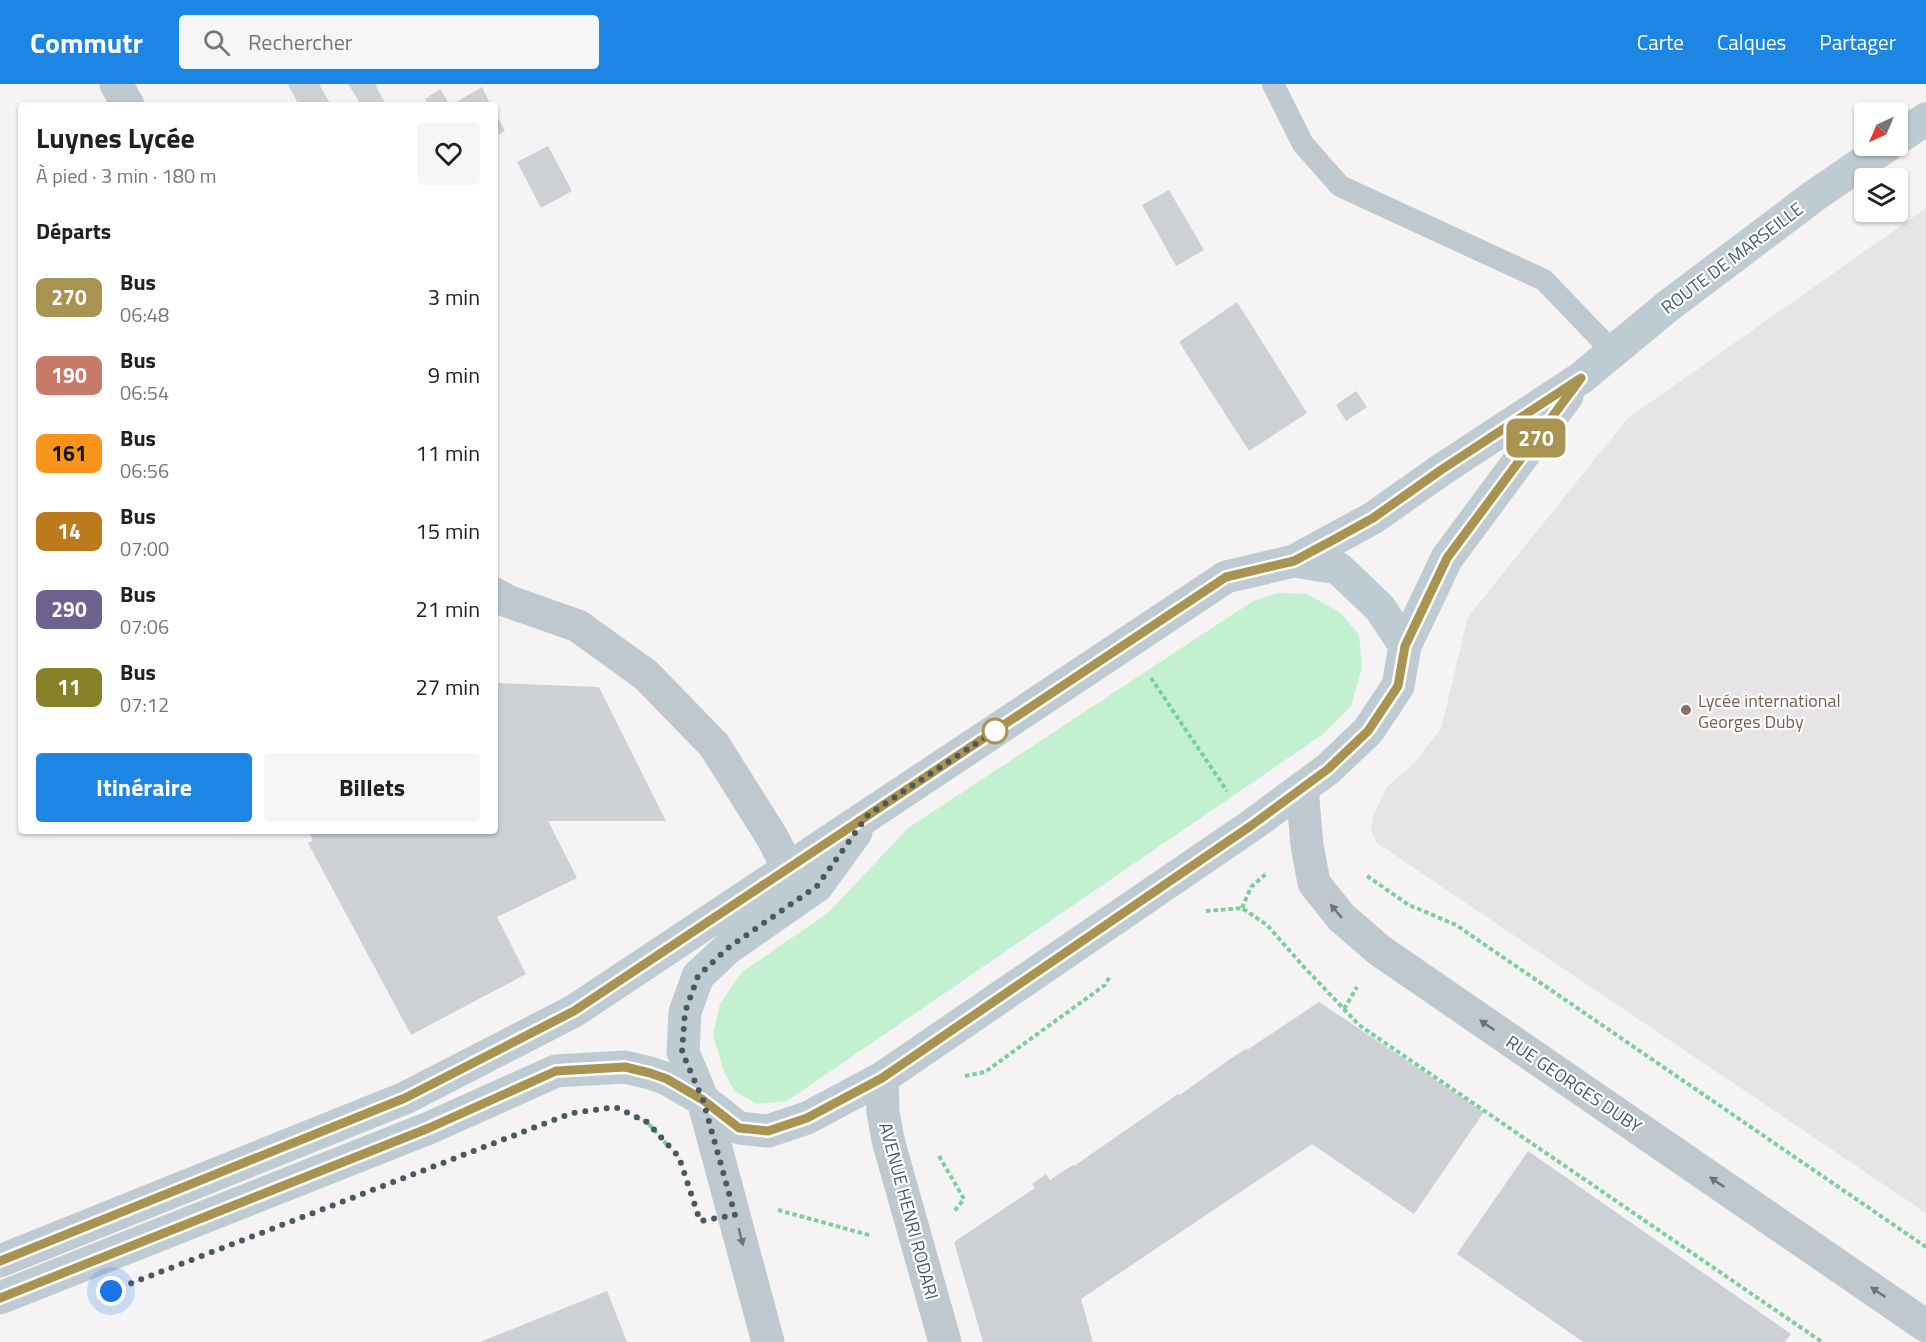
<!DOCTYPE html>
<html lang="fr">
<meta charset="utf-8">
<style>
:root{--surface:#fff;--page:#f6f6f6;--text:#202124;--muted:#757577;--accent:#1d86e4}
body{margin:0;font-family:"Titillium Web",sans-serif;background:var(--page);color:var(--text);height:100vh;display:flex;flex-direction:column;font-size:22px;white-space:nowrap}
*{box-sizing:border-box;margin:0}
p{font-size:20px;color:var(--muted)}
.icon{flex:none;width:33px;height:33px;fill:none;stroke:currentColor;stroke-width:2;stroke-linecap:round;stroke-linejoin:round}
.map{position:relative;flex:1;overflow:hidden}
.panel{position:absolute;left:18px;top:18px;width:480px;height:732px;display:flex;flex-direction:column;background:var(--surface);border-radius:6px;box-shadow:0 2px 4px #0004}
.panel>*{flex:none}
.badge{padding:0 12px;border-radius:9px;font-size:21px;line-height:39px}
.needle{width:39px;rotate:224deg}
.tools{position:absolute;left:1854px;top:18px;display:grid;gap:12px}
.tools a{display:grid;place-items:center;width:54px;height:54px;border-radius:6px;background:var(--surface);box-shadow:0 2px 4px #0004;font-size:30px}
.you{position:absolute;width:30px;height:30px;margin:-15px;border:4px solid #fff;border-radius:50%;background:#1a73e8;box-shadow:0 0 0 9px #1a73e833}
.map>.badge{position:absolute;translate:-50% -50%;box-shadow:0 0 0 3px #fff}
h2{padding:0 18px;font-size:22px;line-height:54px}
.round{display:grid;place-items:center;flex:none;width:63px;height:63px;border-radius:6px;background:var(--page)}
.overview{display:flex;align-items:center;justify-content:space-between;height:102px;padding:0 18px}
h1{font-size:28px;font-weight:700;line-height:45px}
.button{display:flex;gap:12px;margin-top:auto;padding:12px 18px}
.button a{flex:1;height:69px;border-radius:6px;background:var(--accent);color:#fff;font-size:24px;font-weight:700;line-height:69px;text-align:center}
.button a+a{background:var(--page);color:var(--text)}
ul{padding:0;list-style:none}
li{display:flex;align-items:center;gap:18px;height:78px;padding:0 18px}
li div{flex:1}
li b{display:block;font-size:22px}
li em{font-style:normal}
li .badge{min-width:66px;font-weight:700;text-align:center}
header{display:flex;align-items:center;gap:36px;box-sizing:border-box;height:84px;padding:0 30px;background:var(--accent);color:#fff}
header strong{font-size:28px}
nav{display:flex;gap:33px;margin-inline-start:auto;font-size:21px}
.search{width:420px;height:54px;background:var(--page);display:flex;align-items:center;gap:15px;box-sizing:border-box;padding:0 21px;border-radius:6px;color:var(--muted);font-size:22px}
.map>svg:first-child{display:block}
.education{fill:#e6e4e5}
.green{fill:#c3f0d1}
.building{fill:#cdd0d5}
.lines{fill:none;stroke-linecap:round;stroke-linejoin:round}
.path{stroke:#7bce9e;stroke-width:4;stroke-dasharray:4.5 3;stroke-linecap:butt}
.service{stroke:#bec8ce;stroke-width:22}
.minor{stroke:#bec8ce;stroke-width:33}
.secondary{stroke:#bfcbd3;stroke-width:33}
.oneway{fill:#67747c}
.line-casing{stroke:#fff;stroke-width:14}
.line{stroke:#a99351;stroke-width:9}
.walk{stroke:#4a5860;stroke-width:6;stroke-dasharray:0 10.8}
.education-dot{fill:#8d6e63;stroke:#fff;stroke-width:2}
.stop-dot{fill:#fff;stroke:#a99351;stroke-width:3}
.labels{text-anchor:middle;dominant-baseline:central;stroke-width:4.5;stroke-linejoin:round;paint-order:stroke}
.street-label{font-size:18px;fill:#4a5860;stroke:#fff}
.education-label{font-size:18px;fill:#785e54;stroke:#fff;text-anchor:start}
</style>
<header>
<strong>Commutr</strong>
<div class="search"><svg class="icon" aria-label="search" viewBox="0 0 24 24"><circle cx="10" cy="10" r="6"/><path d="M15 15l6 6"/></svg>Rechercher</div>
<nav><a>Carte</a><a>Calques</a><a>Partager</a></nav>
</header>
<div class="map">
<svg width="1926" height="1258" viewBox="0 0 1926 1258">
<rect width="100%" height="100%" fill="#f5f3f3"/>
<path class="education" d="M1926,124V1129L1377,759L1371,747L1373,732L1387,703L1414,679L1441,645L1468,533L1628,334Z"/>
<path class="green" d="M1278,509L1307,510L1341,529L1359,551L1362,584L1351,622L1322,651L787,1017L757,1020L734,1007L723,985L713,951L720,920L742,888L828,829L908,744L1253,517Z"/>
<path class="building" d="M289,0H319L331,21H299L288,1Z
M348,0H375L386,21H352L359,17Z
M482,3L491,21H451Z
M440,5L450,21H429L425,15Z
M495,28L505,47L495,52Z
M548,62L572,107L541,124L517,78Z
M1169,106L1204,166L1176,182L1142,121Z
M1237,218L1307,329L1249,367L1179,258Z
M1356,307L1367,323L1346,337L1336,321Z
M495,599L599,603L666,737H548L577,794L497,833L526,890L411,951L308,759L313,756L308,747H495Z
M1319,918L1484,1028L1414,1130L1312,1060L1081,1215L1093,1258H983L954,1158L1035,1104L1032,1100L1046,1090L1050,1096L1073,1081L1074,1082L1178,1010L1180,1011L1230,975L1247,964V966Z
M1528,1067L1791,1250L1785,1258H1583L1457,1170Z
M607,1207L627,1258H480Z"/>
<g class="lines">
<path class="path" d="M1151,594L1227,707
M1367,792L1409,821L1456,841L1926,1163
M1242,824L1251,803L1267,789
M1206,827L1242,824L1267,841L1304,883L1359,941L1822,1258
M1344,925L1357,903
M965,992L985,988L1105,901L1110,892
M636,1033L647,1038L668,1062
M939,1072L964,1115L953,1129
M778,1126L869,1151"/>
<path class="service" d="M1273,0L1303,60L1340,102L1544,196L1613,268"/>
<path class="minor" d="M116,0L128,21
M495,510L507,517L578,542L646,591L714,661L772,753L788,784
M1302,704L1307,761L1314,799L1341,833L1379,866L1926,1242
M882,994L883,1028L888,1056L945,1258
M703,1016L768,1258"/>
<path class="secondary" d="M1898,54L1926,35
M1294,477L1338,484L1380,524L1405,562
M703,1016L683,968L685,928L698,892L728,864L817,802L856,748
M0,1177L405,1014L574,927L1226,493L1294,477L1373,434L1441,386L1581,294L1668,222L1814,112L1887,62
M0,1214L429,1044L556,987L625,983L650,989L667,995L703,1016L739,1044L768,1047L807,1034L882,994L1252,741L1328,685L1368,647L1398,602L1405,562L1447,474L1567,312"/>
</g>
<defs><path id="oneway-solid" d="M-6-.8H1V-3.2L6.5 0L1 3.2V.8H-6Z" transform="scale(1.5)"/></defs>
<g class="oneway">
<use href="#oneway-solid" transform="translate(1336 827) rotate(-130)"/>
<use href="#oneway-solid" transform="translate(1487 941) rotate(-146)"/>
<use href="#oneway-solid" transform="translate(1717 1098) rotate(-146)"/>
<use href="#oneway-solid" transform="translate(741 1153) rotate(75)"/>
<use href="#oneway-solid" transform="translate(1878 1208) rotate(-146)"/>
</g>
<g class="lines">
<defs>
<path id="line" d="M0,1177L405,1014L574,927L1226,493L1294,477L1335,455L1373,434L1441,386L1581,294L1447,474L1405,562L1398,602L1368,647L1328,685L1252,741L882,994L807,1034L768,1047L739,1044L703,1016L667,995L650,989L625,983L556,987L429,1044L0,1214"/>
</defs>
<use href="#line" class="line-casing"/>
<use href="#line" class="line"/>
<path class="walk" d="M111,1207L572,1029L615,1023L647,1038L679,1073L700,1137L735,1131L703,1016L682,968L685,928L698,892L728,864L817,802L868,731L995,647"/>
</g>
<circle class="education-dot" cx="1686" cy="626" r="6"/>
<circle class="stop-dot" cx="995" cy="647" r="12"/>
<g class="labels">
<g class="street-label">
<text transform="translate(1732 174) rotate(-37)">ROUTE DE MARSEILLE</text>
<text transform="translate(1574 1000) rotate(34)">RUE GEORGES DUBY</text>
<text transform="translate(909 1127) rotate(75)">AVENUE HENRI RODARI</text>
</g>
<g class="education-label">
<text x="1698" y="616">Lycée international<tspan x="1698" dy="21">Georges Duby</tspan></text>
</g>
</g>
</svg>
<div class="tools">
<a><svg class="needle" viewBox="-14 -14 28 28"><path d="M0-13l5 13h-10z" fill="#e53935"/><path d="M0 13l5-13h-10z" fill="#757577"/></svg></a>
<a><svg class="icon" aria-label="layers" viewBox="0 0 24 24"><path d="M12 4l9 5-9 5-9-5zM3 14l9 5 9-5"/></svg></a>
</div>
<div class="you" style="left:111px;top:1207px"></div>
<b class="badge" style="left:1536px;top:354px;background:#a99351;color:#fff">270</b>
<section class="panel">
<div class="overview"><div><h1>Luynes Lycée</h1><p>À pied · 3 min · 180 m</p></div><a class="round"><svg class="icon" aria-label="heart" viewBox="0 0 24 24"><path d="M12 20l-8-8c-3-5 5-10 8-4 3-6 11-1 8 4z"/></svg></a></div>
<h2>Départs</h2>
<ul>
<li><span class="badge" style="background:#a99351;color:#fff">270</span><div><b>Bus</b><p>06:48</p></div><em>3 min</em></li>
<li><span class="badge" style="background:#c87a6a;color:#fff">190</span><div><b>Bus</b><p>06:54</p></div><em>9 min</em></li>
<li><span class="badge" style="background:#f9941b;color:#111">161</span><div><b>Bus</b><p>06:56</p></div><em>11 min</em></li>
<li><span class="badge" style="background:#bd7a1d;color:#fff">14</span><div><b>Bus</b><p>07:00</p></div><em>15 min</em></li>
<li><span class="badge" style="background:#70628f;color:#fff">290</span><div><b>Bus</b><p>07:06</p></div><em>21 min</em></li>
<li><span class="badge" style="background:#87812a;color:#fff">11</span><div><b>Bus</b><p>07:12</p></div><em>27 min</em></li>
</ul>
<div class="button"><a>Itinéraire</a><a>Billets</a></div>
</section>
</div>
